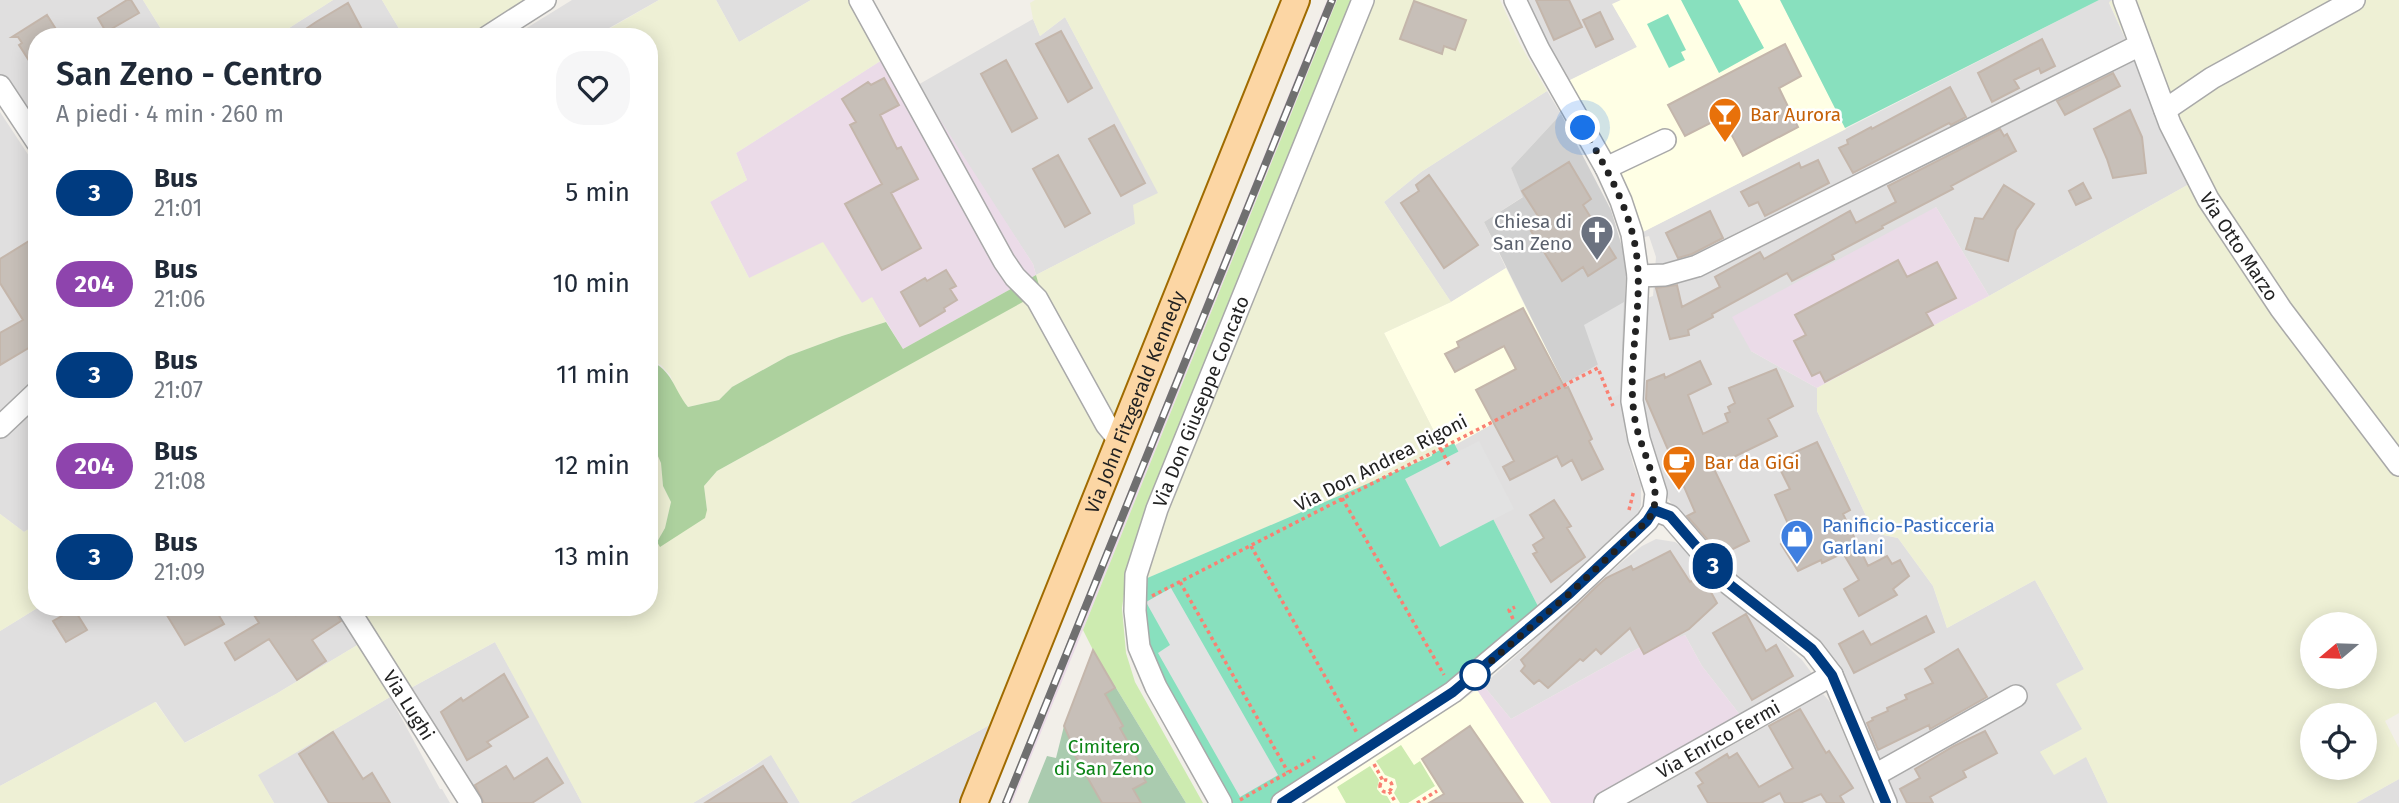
<!DOCTYPE html>
<html lang="it">
<meta charset="utf-8">
<style>
:root{--surface:#fff;--page:#f6f6f7;--text:#1f2937;--muted:#747a83}
body{margin:0;font-family:"Fira Sans",sans-serif;background:var(--page);color:var(--text);height:100vh;display:flex;flex-direction:column;font-size:26px;white-space:nowrap}
*{box-sizing:border-box;margin:0}
p{font-size:23px;color:var(--muted)}
.icon{flex:none;width:38px;height:38px;fill:none;stroke:currentColor;stroke-width:2;stroke-linecap:round;stroke-linejoin:round}
.map{position:relative;flex:1;overflow:hidden}
.panel{position:absolute;left:28px;top:28px;width:630px;height:588px;display:flex;flex-direction:column;background:var(--surface);border-radius:28px;box-shadow:0 4px 18px #0003}
.panel>*{flex:none}
.badge{padding:0 14px;border-radius:23px;font-size:24px;line-height:46px}
.needle{width:46px;rotate:251deg}
.tools{position:absolute;left:2300px;top:612px;display:grid;gap:14px}
.tools a{display:grid;place-items:center;width:77px;height:77px;border-radius:50%;background:var(--surface);box-shadow:0 4px 18px #0003;font-size:35px}
.you{position:absolute;width:35px;height:35px;margin:-18px;border:5px solid #fff;border-radius:50%;background:#1a73e8;box-shadow:0 0 0 10px #1a73e833}
.map>.badge{position:absolute;translate:-50% -50%;box-shadow:0 0 0 4px #fff}
.round{display:grid;place-items:center;flex:none;width:74px;height:74px;border-radius:28px;background:var(--page)}
.summary{display:flex;align-items:center;justify-content:space-between;height:119px;padding:0 28px}
h1{font-size:33px;font-weight:600;line-height:52px}
ul{padding:0;list-style:none}
li{display:flex;align-items:center;gap:21px;height:91px;padding:0 28px}
li div{flex:1}
li b{display:block;font-size:26px}
li em{font-style:normal}
li .badge{min-width:77px;font-weight:700;text-align:center}
.map>svg:first-child{display:block}
.residential{fill:#e0dfdf}
.industrial{fill:#ebdbe8}
.education{fill:#ffffe5}
.religious{fill:#d0d0d0}
.farmland{fill:#eef0d5;fill-rule:evenodd}
.grass{fill:#cdebb0}
.forest{fill:#add19e}
.cemetery{fill:#aacbaf}
.pitch{fill:#88e0be}
.parking{fill:#e2e2e2}
.building{fill:#c7bfb8;stroke:#c4b6ab;stroke-width:2}
.lines{fill:none;stroke-linecap:round;stroke-linejoin:round}
.minor-casing{stroke:#a9a9a9;stroke-width:24}
.major-casing{stroke:#a06b00;stroke-width:30}
.path{stroke:#fa8072;stroke-width:3.5;stroke-dasharray:3.5 3.5;stroke-linecap:butt}
.minor{stroke:#fff;stroke-width:21}
.major{stroke:#fcd6a4;stroke-width:26}
.rail-casing{stroke:#707070;stroke-width:8}
.rail{stroke:#fff;stroke-width:5;stroke-dasharray:16;stroke-linecap:butt}
.line-casing{stroke:#fff;stroke-width:16}
.line{stroke:#003b80;stroke-width:10}
.walk{stroke:#222;stroke-width:7;stroke-dasharray:0 12.6}
.stop-dot{fill:#fff;stroke:#003b80;stroke-width:3.5}
.labels{text-anchor:middle;dominant-baseline:central;stroke-width:5;stroke-linejoin:round;paint-order:stroke}
.food-label{font-size:19px;fill:#c56008;stroke:#fff;text-anchor:start}
.worship-label{font-size:19px;fill:#5b616d;stroke:#fff;text-anchor:end}
.street-label{font-size:19px;fill:#222;stroke:#fff}
.shop-label{font-size:19px;fill:#366cbe;stroke:#fff;text-anchor:start}
.park-label{font-size:19px;fill:#0c8416;stroke:#fff}
</style>
<div class="map">
<svg width="2399" height="803" viewBox="0 0 2399 803">
<rect width="100%" height="100%" fill="#f2efe9"/>
<path class="residential" d="M0,0H143L166,37H37V132L0,76Z
M333,0H382L404,37H275Z
M572,0H659L602,32L605,37H512Z
M716,0H811L739,42Z
M1520,0H1621L1613,5L1637,47L1564,83Z
M2099,0H2113L2109,3L2191,183L1989,296L1936,207L1751,351L1817,388V411L1874,533L1898,538L1933,586L1947,628L2035,580L2084,669L2082,730L2040,752L2086,756L2108,803H1894L1853,707L1701,548L1667,497L1650,460L1640,411L1644,299L1653,296L1656,257L1649,236L1640,238L1639,234Z
M1065,17L1159,193L1135,224L1036,275L1033,264L916,86L1033,19L1040,36Z
M1547,91L1561,114L1511,168L1524,196L1484,222L1506,268L1451,302L1384,202L1421,172Z
M0,112L37,168V378L0,417Z
M1623,350L1625,432L1633,464L1641,485V505L1637,517L1540,610L1455,445Z
M37,402V524L24,532L0,514V438Z
M1656,539L1675,542L1682,547L1719,590L1780,640L1802,660L1814,676L1744,720L1702,666L1685,635L1680,638L1673,629L1511,719L1483,685L1623,561L1642,546Z
M39,607H337L359,644L276,694L184,743L156,702L0,786V631Z
M495,642L541,725L582,803H471L409,689Z
M1823,694L1830,702L1873,803H1630Z
M390,697L440,789H442L450,803H274L257,775Z
M993,723L960,803H850Z
M771,754L800,803H693L753,767Z
M2399,779V803H2356Z"/>
<path class="industrial" d="M1327,0H1337L1083,630L1012,803H1002Z
M896,51L1033,264L1036,275L903,349L872,298L863,303L749,278L710,202L747,180L736,153Z
M1936,207L1989,296L1817,388L1751,351L1732,317Z
M1673,629L1680,637L1685,635L1702,666L1744,720L1596,803H1551L1477,690L1483,685L1511,719Z"/>
<path class="education" d="M1621,0H1780L1846,129L1639,234L1564,83L1637,47L1612,4Z
M1506,268L1564,384L1455,445L1454,443L1443,449L1384,333L1451,302Z
M1477,690L1551,803H1305Z"/>
<path class="religious" d="M1561,114L1611,210L1623,250L1626,275L1623,350L1564,384L1484,222L1523,197L1511,168Z"/>
<path class="farmland" d="M143,0H333L275,37H166Z
M382,0H547L487,37H404Z
M659,0H716L739,42L811,0H869L896,51L736,153L747,180L710,202L749,278L823,242L862,303L872,297L886,322L842,336L788,356L732,387L719,400L688,407L678,394L670,375L661,365L649,360V37H605L602,33Z
M1035,0H1284L993,723L850,803H800L771,755L693,803H582L495,642L407,690L353,607H649V436L661,463L663,486L671,502L665,528L657,542L707,510L704,486L717,471L1040,292L1036,275L1135,224L1133,205L1158,193L1065,17L1040,36L1033,19L1030,3Z
M1373,0H1500L1520,44L1547,91L1421,172L1384,202L1451,302L1384,333L1443,449L1433,454V456L1145,579L1151,552Z
M2113,0H2399V713L2385,721L2399,748V779L2356,803H2108L2086,757L2054,775L2040,752L2082,729L2056,684L2084,669L2035,580L1947,628L1933,586L1898,538L1874,533L1817,411V388L1989,296L2191,183L2109,2ZM2312,625H2364V677H2312ZM2312,716H2364V768H2312Z
M0,514L24,532L37,524V607H39L0,631Z
M359,644L390,697L258,775L274,803H0V786L155,702L185,743L276,694Z"/>
<path class="grass" d="M1337,0H1356L1128,566L1122,608L1126,653L1135,682L1203,803H1186L1093,650L1083,630Z
M1401,745L1414,765L1420,761L1435,786L1408,803H1400L1394,793L1397,787L1395,779L1385,775L1376,761Z
M1370,766L1379,780L1377,789L1382,795L1387,796L1391,803H1346L1337,787Z"/>
<path class="forest" d="M1036,275L1041,292L717,471L704,486L707,510L705,518L660,547L657,542L665,528L671,502L663,486L661,463L649,436V360C673,371 673,388 688,407L719,400L732,387L788,356L842,336L886,322L903,349Z"/>
<path class="cemetery" d="M1093,650L1186,803H1028L1047,756L1056,758L1064,726Z"/>
<path class="pitch" d="M1681,0H1738L1764,48L1719,73Z
M1780,0H2099L1845,128Z
M1668,14L1686,50L1681,52L1685,60L1669,68L1647,24Z
M1454,443L1540,610L1533,611L1488,658L1276,803H1230L1160,680L1146,643L1142,597L1145,579L1432,456V454Z"/>
<path class="parking" d="M1624,302L1620,394L1610,399L1584,325Z
M1479,441L1514,509L1440,547L1405,479Z
M1171,588L1278,775L1240,797L1158,653L1170,645L1146,602Z"/>
<path class="building" d="M127,0H131L139,13L106,32L98,18Z
M1536,0H1569L1582,27L1554,40Z
M1414,1L1466,20L1455,50L1444,46L1442,54L1400,39Z
M348,3L366,37H294L316,22Z
M1600,12L1613,39L1596,47L1583,20Z
M47,15L61,37H37V73L19,45L22,43L18,37H12Z
M1061,31L1092,88L1068,102L1036,44Z
M2042,39L2055,66L2041,73L2039,68L2014,80L2019,88L1992,102L1978,73Z
M1785,44L1801,76L1779,88L1798,127L1743,156L1722,117L1685,136L1668,105Z
M1006,60L1037,118L1012,132L981,74Z
M2113,73L2120,86L2065,115L2057,101Z
M884,78L899,105L880,115L897,149L901,147L918,179L891,193L921,248L882,270L845,204L882,184L850,125L856,122L842,99L868,82L871,85Z
M1950,87L1966,117L1951,125L1949,123L1853,173L1839,148L1848,144L1847,140L1871,127L1872,129Z
M2130,110L2142,137L2146,173L2113,178L2107,159L2094,129Z
M1114,125L1145,183L1121,196L1089,139Z
M2000,129L2004,136L2007,134L2016,151L1951,186L1953,189L1882,226L1883,228L1832,255L1834,259L1792,281L1787,273L1712,314L1713,317L1688,330L1689,335L1670,339L1656,288L1677,285L1682,307L1720,287L1715,277L1760,252L1764,259L1850,211L1856,223L1896,202L1888,186Z
M1058,155L1090,213L1065,227L1033,169Z
M1818,160L1829,183L1765,216L1758,202L1749,206L1741,192L1799,163L1801,168Z
M1569,162L1591,199L1583,205L1616,258L1588,276L1583,267L1562,281L1531,231L1543,224L1522,191Z
M1429,175L1478,245L1444,268L1401,203L1419,191L1416,185Z
M2083,183L2091,198L2076,205L2069,191Z
M2004,185L2034,204L2016,230L2008,261L1966,249L1975,218L1983,219Z
M1710,211L1723,238L1692,254L1678,258L1666,233Z
M37,236V343L0,365V333L23,320L0,283V259Z
M1898,260L1907,277L1937,262L1956,298L1926,313L1933,325L1825,382L1820,372L1812,376L1794,341L1806,335L1795,315Z
M946,270L956,286L950,289L957,300L944,308L945,311L920,326L901,292L925,278L927,281Z
M1523,308L1565,388L1568,387L1592,439L1589,441L1603,469L1582,480L1572,460L1562,466L1557,456L1510,480L1503,467L1514,461L1476,390L1516,369L1504,346L1455,372L1445,354L1459,347L1457,342Z
M1700,361L1711,384L1688,395L1703,434L1728,422L1725,414L1730,412L1728,407L1735,403L1729,388L1776,369L1793,406L1768,419L1777,436L1713,467L1749,541L1721,555L1687,516L1695,512L1646,399L1647,381L1664,374L1665,378Z
M1817,442L1850,510L1843,514L1868,566L1887,556L1892,564L1900,560L1909,576L1893,589L1897,595L1859,616L1844,589L1859,580L1843,553L1822,563L1821,560L1798,571L1781,544L1794,537L1775,495L1790,489L1776,461Z
M1554,500L1571,526L1567,528L1585,557L1551,582L1533,554L1537,552L1533,545L1544,538L1530,515Z
M1670,551L1690,582L1702,576L1717,603L1689,629L1644,654L1630,628L1601,654L1596,649L1583,661L1580,659L1548,688L1539,680L1534,684L1521,671L1525,666L1521,660L1597,586L1606,578L1631,566L1633,570Z
M162,607H214L224,624L185,645Z
M249,607H291L296,615L308,607H332L341,621L312,640L326,661L297,680L269,639L235,660L225,643L259,623Z
M74,609L87,630L66,642L53,621Z
M1746,614L1766,651L1776,645L1793,676L1752,700L1713,633Z
M1926,616L1934,632L1854,673L1839,644L1863,631L1871,645Z
M1958,649L1987,697L1930,729L1929,725L1878,750L1867,723L1873,720L1872,718L1888,711L1887,708L1907,699L1905,695L1933,683L1925,669Z
M1093,650L1115,688L1105,694L1123,726L1120,728L1140,764L1137,766L1146,782L1133,789L1141,803H1102L1069,745L1072,744L1064,726Z
M504,674L528,717L487,742L491,746L467,760L441,712L461,698L463,701Z
M1800,709L1826,753L1829,751L1853,788L1840,796L1844,803H1827L1821,794L1800,803H1785L1780,793L1761,803H1708L1698,786L1703,783L1696,773L1727,754L1729,758L1737,753L1759,787L1793,768L1769,726Z
M1470,726L1523,803H1429L1444,794L1422,759Z
M1985,731L1997,753L1963,771L1966,777L1930,797L1933,803H1907L1900,789L1920,778L1915,769L1954,746Z
M333,732L363,779L372,773L390,803H329L299,754Z
M547,758L563,783L532,803H484L475,785L506,766L514,779Z
M763,766L787,803H705Z"/>
<g class="lines">
<defs>
<g id="minor">
<path d="M860,0L1004,261L1015,277L1037,299L1106,424L1120,441"/>
<path id="s1" d="M2124,0L2170,124L2208,199L2281,309L2399,465"/>
<path d="M487,37L545,0"/>
<path d="M0,86L37,142"/>
<path d="M2165,110L2212,78L2354,0"/>
<path d="M1606,168L1665,140"/>
<path d="M1638,276L1665,275L1697,266L2140,45"/>
<path d="M0,427L37,392"/>
<path d="M1654,510L1670,516L1729,584L1812,649L1832,675L1886,803"/>
<path id="s2" d="M347,607L471,803"/>
<path d="M1875,775L2016,696"/>
<path id="s3" d="M1221,803L1156,687L1139,647L1135,611L1136,575L1157,509L1363,0"/>
<path d="M1282,803L1453,692L1568,595L1647,521L1654,510L1656,493L1639,439L1632,401L1638,276L1632,234L1621,201L1606,168L1539,50L1515,0"/>
<path id="s4" d="M1605,803L1832,675"/>
</g>
<g id="major">
<path id="s5" d="M974,803L1296,0"/>
</g>
</defs>
<use href="#minor" class="minor-casing"/>
<use href="#major" class="major-casing"/>
<path class="path" d="M1441,449L1449,465
M1342,498L1444,675
M1629,510L1634,490
M1251,546L1357,733
M1180,582L1288,772
M1152,596L1598,368L1613,406
M1513,619L1509,610L1515,607
M1374,764L1383,781
M1380 786a6 6 0 1 1 12 0a6 6 0 1 1-12 0Z
M1389,791L1396,803
M1240,800L1315,757
M1417,803L1437,791"/>
<use href="#minor" class="minor"/>
<use href="#major" class="major"/>
<defs>
<path id="rail" d="M1006,803L1332,0"/>
</defs>
<use href="#rail" class="rail-casing"/>
<use href="#rail" class="rail"/>
</g>
<g class="lines">
<defs>
<path id="line" d="M1282,803L1453,692L1568,595L1647,521L1654,510L1670,516L1729,584L1812,649L1832,675L1886,803"/>
</defs>
<use href="#line" class="line-casing"/>
<use href="#line" class="line"/>
<path class="walk" d="M1475,675L1469,680L1568,595L1647,521C1669,495 1640,451 1635,420C1625,362 1646,303 1635,245C1627,203 1604,164 1583,128"/>
</g>
<defs>
<symbol id="bar-pin" viewBox="-11 -11 22 30"><path d="M0 17L-7.5 6A9.5 9.5 0 1 1 7.5 6Z" fill="#e8710a" stroke="#fff"/><path d="M-6-5H6L.8 .8V4.5H3.5V6h-7V4.5H-.8V.8Z" fill="#fff"/></symbol>
<symbol id="church-pin" viewBox="-11 -11 22 30"><path d="M0 17L-7.5 6A9.5 9.5 0 1 1 7.5 6Z" fill="#6b7280" stroke="#fff"/><path d="M-1.2-6h2.4v3.5h3.3v2.4h-3.3V6h-2.4V-.1h-3.3v-2.4h3.3Z" fill="#fff"/></symbol>
<symbol id="cafe-pin" viewBox="-11 -11 22 30"><path d="M0 17L-7.5 6A9.5 9.5 0 1 1 7.5 6Z" fill="#e8710a" stroke="#fff"/><path d="M-5.5-4.5H6V0H3Q3 3.5 0 3.5H-2.5Q-5.5 3.5-5.5 0ZM3-3.2v2h1.7v-2ZM-6 4.5H4V6H-6Z" fill="#fff"/></symbol>
<symbol id="shop-pin" viewBox="-11 -11 22 30"><path d="M0 17L-7.5 6A9.5 9.5 0 1 1 7.5 6Z" fill="#3f7fe0" stroke="#fff"/><path d="M-5-2.5h2.3a2.7 3.5 0 0 1 5.4 0H5L5.5 6h-11ZM-1.5-2.5h3a1.5 2.3 0 0 0-3 0Z" fill="#fff"/></symbol>
</defs>
<g fill-rule="evenodd">
<use href="#bar-pin" x="1706" y="95" width="38" height="52"/>
<use href="#church-pin" x="1578" y="213" width="38" height="52"/>
<use href="#cafe-pin" x="1660" y="443" width="38" height="52"/>
<use href="#shop-pin" x="1778" y="517" width="38" height="52"/>
</g>
<circle class="stop-dot" cx="1475" cy="675" r="14"/>
<g class="labels">
<g class="food-label">
<text x="1750" y="114">Bar Aurora</text>
<text x="1704" y="462">Bar da GiGi</text>
</g>
<g class="worship-label">
<text x="1572" y="221">Chiesa di<tspan x="1572" dy="22">San Zeno</tspan></text>
</g>
<g class="street-label">
<text stroke="none"><textPath href="#s1" startOffset="273">Via Otto Marzo</textPath></text>
<text stroke="none"><textPath href="#s5" startOffset="432">Via John Fitzgerald Kennedy</textPath></text>
<text stroke="none"><textPath href="#s3" startOffset="434">Via Don Giuseppe Concato</textPath></text>
<text transform="translate(1381 463) rotate(-27)">Via Don Andrea Rigoni</text>
<text stroke="none"><textPath href="#s2" startOffset="116">Via Lughi</textPath></text>
<text stroke="none"><textPath href="#s4" startOffset="130">Via Enrico Fermi</textPath></text>
</g>
<g class="shop-label">
<text x="1822" y="525">Panificio-Pasticceria<tspan x="1822" dy="22">Garlani</tspan></text>
</g>
<g class="park-label">
<text x="1104" y="746">Cimitero<tspan x="1104" dy="22">di San Zeno</tspan></text>
</g>
</g>
</svg>
<div class="tools">
<a><svg class="needle" viewBox="-14 -14 28 28"><path d="M0-13l5 13h-10z" fill="#e53935"/><path d="M0 13l5-13h-10z" fill="#747a83"/></svg></a>
<a><svg class="icon" aria-label="locate" viewBox="0 0 24 24"><circle cx="12" cy="12" r="6"/><path d="M12 2v4M12 18v4M2 12h4M18 12h4"/></svg></a>
</div>
<div class="you" style="left:1583px;top:128px"></div>
<b class="badge" style="left:1713px;top:566px;background:#003b80;color:#fff">3</b>
<section class="panel">
<div class="summary"><div><h1>San Zeno - Centro</h1><p>A piedi · 4 min · 260 m</p></div><a class="round"><svg class="icon" aria-label="heart" viewBox="0 0 24 24"><path d="M12 20l-8-8c-3-5 5-10 8-4 3-6 11-1 8 4z"/></svg></a></div>
<ul>
<li><span class="badge" style="background:#003b80;color:#fff">3</span><div><b>Bus</b><p>21:01</p></div><em>5 min</em></li>
<li><span class="badge" style="background:#8e44ad;color:#fff">204</span><div><b>Bus</b><p>21:06</p></div><em>10 min</em></li>
<li><span class="badge" style="background:#003b80;color:#fff">3</span><div><b>Bus</b><p>21:07</p></div><em>11 min</em></li>
<li><span class="badge" style="background:#8e44ad;color:#fff">204</span><div><b>Bus</b><p>21:08</p></div><em>12 min</em></li>
<li><span class="badge" style="background:#003b80;color:#fff">3</span><div><b>Bus</b><p>21:09</p></div><em>13 min</em></li>
</ul>
</section>
</div>
